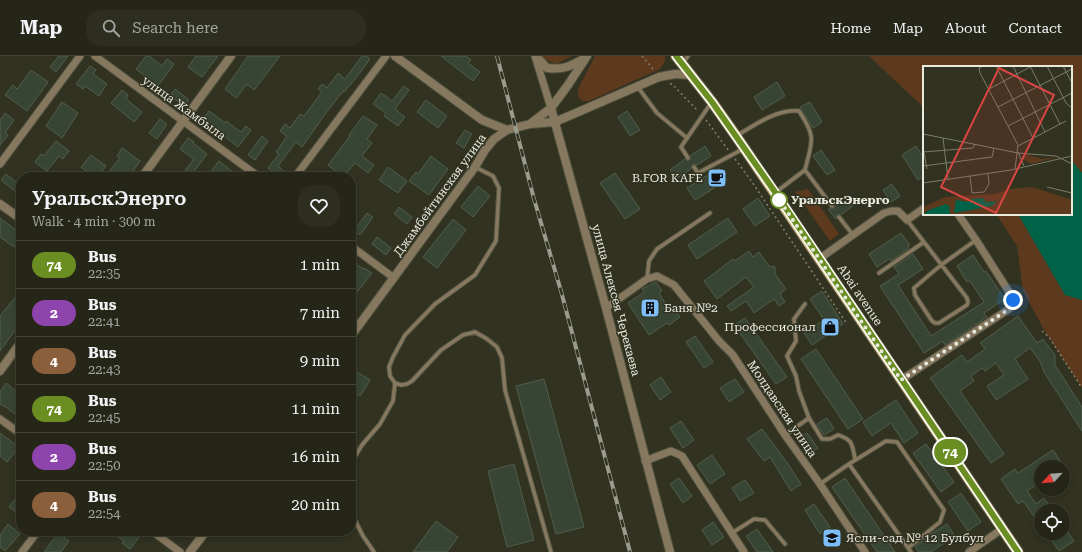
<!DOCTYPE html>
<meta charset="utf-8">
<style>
:root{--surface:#252617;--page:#2d2e20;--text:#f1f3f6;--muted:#a3a5a1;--line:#424336}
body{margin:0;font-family:"Roboto Serif",serif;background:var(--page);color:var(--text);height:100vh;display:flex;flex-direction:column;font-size:15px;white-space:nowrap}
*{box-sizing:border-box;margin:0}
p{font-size:13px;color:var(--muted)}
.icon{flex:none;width:22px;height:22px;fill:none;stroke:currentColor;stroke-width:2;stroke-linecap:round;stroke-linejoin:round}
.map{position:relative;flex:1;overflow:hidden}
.panel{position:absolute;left:16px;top:116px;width:340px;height:364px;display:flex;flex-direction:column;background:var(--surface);border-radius:16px;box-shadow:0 2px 6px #0003,0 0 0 1px var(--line)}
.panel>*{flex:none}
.badge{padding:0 8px;border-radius:13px;font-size:14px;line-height:26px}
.needle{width:26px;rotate:244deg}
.fabs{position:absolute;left:1034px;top:404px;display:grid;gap:8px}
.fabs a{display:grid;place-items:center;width:36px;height:36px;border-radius:50%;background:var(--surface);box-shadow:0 2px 6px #0003,0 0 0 1px var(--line);font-size:20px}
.you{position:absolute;width:20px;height:20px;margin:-10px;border:3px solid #fff;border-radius:50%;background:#1a73e8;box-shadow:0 0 0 6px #1a73e833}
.map>.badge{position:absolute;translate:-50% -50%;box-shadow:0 0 0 2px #fff}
.round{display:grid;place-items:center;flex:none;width:42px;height:42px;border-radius:16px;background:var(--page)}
.head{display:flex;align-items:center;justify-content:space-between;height:68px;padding:0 16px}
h1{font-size:19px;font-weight:600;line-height:30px}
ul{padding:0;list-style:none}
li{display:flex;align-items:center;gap:12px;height:48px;padding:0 16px;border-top:1px solid var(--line)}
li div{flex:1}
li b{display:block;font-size:15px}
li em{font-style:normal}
li .badge{min-width:44px;font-weight:700;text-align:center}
header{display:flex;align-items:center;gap:24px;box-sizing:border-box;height:56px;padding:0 20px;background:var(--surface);border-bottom:1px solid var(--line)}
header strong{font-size:19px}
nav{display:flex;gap:22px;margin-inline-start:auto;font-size:14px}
.search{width:280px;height:36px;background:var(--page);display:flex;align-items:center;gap:10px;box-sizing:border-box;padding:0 14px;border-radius:16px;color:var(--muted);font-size:15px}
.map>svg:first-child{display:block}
.green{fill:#5d391e}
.water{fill:#006347}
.building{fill:#384534;stroke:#505e4c}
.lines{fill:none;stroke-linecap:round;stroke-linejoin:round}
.service-casing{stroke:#4e4f3e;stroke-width:5.5}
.minor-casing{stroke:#4e4f3e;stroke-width:9}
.tertiary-casing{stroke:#4e4f3e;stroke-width:10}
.primary-casing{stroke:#4e4f3e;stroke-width:12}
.path{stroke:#808171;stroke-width:1.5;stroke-dasharray:2 3;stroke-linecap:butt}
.service{stroke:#86785e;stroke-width:3.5}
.minor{stroke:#86785e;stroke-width:7}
.tertiary{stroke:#86785e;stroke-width:8}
.primary{stroke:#dcc088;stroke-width:10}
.rail-casing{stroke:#9b9c8e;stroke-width:4}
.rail{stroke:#31321f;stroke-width:2.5;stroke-dasharray:8;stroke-linecap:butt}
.line-casing{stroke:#fff;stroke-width:9}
.line{stroke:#6b8e23;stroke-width:6}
.walk{stroke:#e9eade;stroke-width:4;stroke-dasharray:0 7.2}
.stop-dot{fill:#fff;stroke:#6b8e23;stroke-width:2}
.labels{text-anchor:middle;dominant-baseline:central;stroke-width:3;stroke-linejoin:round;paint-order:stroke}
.street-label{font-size:12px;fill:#e9eade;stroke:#31321f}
.poi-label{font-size:12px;fill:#e9eade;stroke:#31321f;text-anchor:end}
.stop-label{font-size:12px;font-weight:bold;fill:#e9eade;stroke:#31321f;text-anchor:start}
.inset-road{fill:none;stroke:#7b7c6b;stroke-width:1}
.view{fill:#d94543;fill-opacity:0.15;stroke:#d94543;stroke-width:2}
.inset-edge{fill:none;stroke:#e9eade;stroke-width:2}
</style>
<header>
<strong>Map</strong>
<div class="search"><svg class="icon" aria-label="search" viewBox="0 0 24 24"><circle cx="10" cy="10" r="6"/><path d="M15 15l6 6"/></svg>Search here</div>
<nav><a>Home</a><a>Map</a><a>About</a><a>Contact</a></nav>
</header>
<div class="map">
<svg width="1082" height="496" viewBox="0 0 1082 496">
<rect width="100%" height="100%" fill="#31321f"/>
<path class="green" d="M543,0H572L556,8L546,4Z
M595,0H665V5L660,13L589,45H582L578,40V33Z
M869,0H1082V117L1071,104V11H924V52Z
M808,133L839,178L830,185L795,136Z
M996,158H1018L1065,239L1082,244V332L1044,274L1023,235L1017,190Z"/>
<path class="water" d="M1071,104L1082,117V244L1065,239L1018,158H1071Z"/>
<path class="building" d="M59,0H68L56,16L50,11Z
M146,0H149L162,10L167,3L174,8L158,30L136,13Z
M196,0H218L202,21L188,11Z
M248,0H280L254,34L247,28L236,42L225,33Z
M362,0H366L370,3L356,22L344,36L343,35L323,61L302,91L296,86L278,110L286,117L283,121H279L268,112L279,98L276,96L287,80L280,75L285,68L290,72L300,58L304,60L322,36L318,33L322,28L327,32L338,17L345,23Z
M441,0H466L471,4L468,7L480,16L473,25Z
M90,10L96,14L93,18L107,28L99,40L85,30L83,33L76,28Z
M31,14L48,26L27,55L5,39L13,29L17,33Z
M777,26L785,40L762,54L754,41Z
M404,30L409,34L395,53L405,61L398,70L384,60L386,57L373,48L381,37L392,45Z
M175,33L189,44L184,50L170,40Z
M122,34L128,39L126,43L142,56L134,66L111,47Z
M426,44L447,60L438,72L417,56Z
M62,46L78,57L62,82L46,70Z
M810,46L822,66L813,72L800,51Z
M209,55L225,67L226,65L241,76L246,70L251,74L238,91L203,63Z
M627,55L640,74L630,80L618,61Z
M5,57L14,64L5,77L8,79L0,89V64Z
M363,60L377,69L367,83L372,87L362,100L374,109L368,117L355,107L343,121L328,109L350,80L349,79Z
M160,63L167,68L157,83L149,77Z
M465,74L472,78L464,92L456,87Z
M262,80L268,85L255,104L248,99Z
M188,82L194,86L193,87L207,98L190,121L183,117L194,103L180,93Z
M56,85L69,95L63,103L59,100L47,115L35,106L41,98L44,100Z
M705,90L711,100L697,109L694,108L692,109L691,113L676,123L670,114L685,103L687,105L690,104V100Z
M916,90L924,102V120L918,124L902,99Z
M122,92L140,105L129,121H118L110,114L120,102L117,100Z
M821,94L835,114L827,119L813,100Z
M91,99L106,110L97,121H94L81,111Z
M431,100L448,113L429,139L409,125L416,116L418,118Z
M219,105L239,121H212L209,118Z
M388,111L407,125L398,137L379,124Z
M719,112L727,124L695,144L687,132Z
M615,117L640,153L625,163L600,127Z
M6,118L21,130V140L1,124Z
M892,128L900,140L891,146L883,134Z
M478,130L490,140L473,161L461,151Z
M847,139L855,148L841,159L837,158L836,163L828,153H834L835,151V148Z
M758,142L770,160L755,170L743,153Z
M399,151L412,161L407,168L394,158Z
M367,157L373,161L360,179L354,175Z
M0,162L21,178V182L14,191L0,181Z
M728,162L737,176L697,203L688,189Z
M453,163L466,174L437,212L423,201Z
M901,177L910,189L908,190L909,192L891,205L889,203L877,211L869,198Z
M377,181L391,192L386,199L372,188Z
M749,195L753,201L759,196L769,210L775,211V218L786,233L780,238L785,246L779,250L774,243L754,257L746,245L731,255L727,250L754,231L746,221L717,243L704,225L733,203L735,205Z
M913,198L923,213L898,229L931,280L984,246L970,225L967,226L957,210L973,199L984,216L986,215L1005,243L984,257L987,261L945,289L943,285L924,297L880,230L899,218L894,211Z
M351,204L363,213L364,212L372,217L358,235L351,229Z
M656,226L662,235L659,237L669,253L673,251L680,261L669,269L667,267L649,279L628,247L644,236L642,233Z
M21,234V266L0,295V260Z
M822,235L843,268L812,289L804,277L824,264L810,243Z
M1018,260L1037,287L1043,283L1055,299V309L1082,351V375L1044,316L1040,305L1030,292L1015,303L1028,323L996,344L987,330L1004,319L996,307L985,315L982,312L971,320L974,325L960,335L1004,398L991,407L930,322L962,299L967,306L985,293L980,287Z
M745,262L787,321L776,328L734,269Z
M695,280L713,306L704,312L686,286Z
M816,293L863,363L848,373L801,303Z
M354,314L370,324L360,340L351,334V318Z
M661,321L671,336L660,344L650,329Z
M544,323L584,471L556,478L516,330Z
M735,323L744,336L729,346L720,332Z
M6,327L21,339V352L16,359L5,350V351L0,348V336Z
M896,344L918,377L904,387L891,367L872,380L863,366Z
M827,362L834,373L824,379L817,368Z
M681,365L694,384L683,392L670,372Z
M762,373L786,405L801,428L791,435L770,401L764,405L747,383Z
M0,377L19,391L7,406L0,400Z
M807,377L818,392L809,398L798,383Z
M926,388L954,426L941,436L913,397Z
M1053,394L1064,411H1041V426L1027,435L1036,448L1044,442L1053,455H1041V470L1023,445L1018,448L1001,423L1015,413L1018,417Z
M712,399L725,418L710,428L697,409Z
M514,408L534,484L507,491L488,415Z
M679,422L692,440L683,447L670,428Z
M845,422L895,496H877L832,431Z
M745,424L754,437L740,445L732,432Z
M21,436V460L9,451Z
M961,437L981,466L968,475L948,446Z
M814,448L830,471L820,478L805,454Z
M436,465L458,481L447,496H413Z
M713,466L724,481L712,489L702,474Z
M8,468L20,478L5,495L0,491V479Z
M947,468L955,480L931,496H919L915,491L928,480Z
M1063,469L1074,485L1059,495L1046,477H1063Z
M757,473L773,496H757L746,480Z
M110,475H134L140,480L130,493L122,487L124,485Z
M58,477L69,485L61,496H44Z"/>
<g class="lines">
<defs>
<path id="service" d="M683,7L688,0
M637,30L657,57L687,82
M738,79C756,68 777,53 799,55C817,82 812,85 805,114
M688,102L681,91L711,47
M475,111L493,120L499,132L496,185L475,219L435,248L405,279L393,301L389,311L390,320L395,327L401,329L407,328L412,325L441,294L463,279L475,276L487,283L497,291L502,302L505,334L551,496
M694,111L698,117L743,93
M776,136L805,114L832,150
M839,161L853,179
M907,164L967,242L968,246L967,249L939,267H935L932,265L915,239L914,232L941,209L976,184
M879,217L924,186
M647,223L649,205L657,193L710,157
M805,248L794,263L796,285L787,300L796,320L799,335L809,362L822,383H830L838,379C853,384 852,388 855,403
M785,379L809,362
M351,407L362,389L380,368L393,345L395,327
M849,408L886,385L897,386L944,454L940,466L908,492
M820,428L849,408L911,496
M351,456L363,480L374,496
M732,477L754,463L765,464L785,488"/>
<path id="minor" d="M95,0L259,121
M535,0L551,52
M0,108L80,0
M295,121L386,0
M351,190L394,222
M819,203L884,157L891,155H898L907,164L924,152
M606,252L647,223L657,220L674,229L719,285L733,299L785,379L820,428L865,496
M901,324L1009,253C1014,249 1014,245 1011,239L976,184L958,158
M0,363L21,378
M645,405L671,395L682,400L744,496
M152,475L180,496
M22,496L38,475
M969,496L1002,473"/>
<path id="tertiary" d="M395,0L482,64L507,74
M536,0L547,12C564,14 571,10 585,2
M551,52L606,252L670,496
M530,68L551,52L568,29L587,0
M142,121L231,0
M0,148L21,163
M351,280L475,111L485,94L494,83L507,74L530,68L555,66L659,21L675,18L690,19
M0,315L21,286
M190,496L206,475"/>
<path id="primary" d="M676,0L712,46L736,80L1018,496"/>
</defs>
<use href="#service" class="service-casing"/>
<use href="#minor" class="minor-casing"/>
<use href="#tertiary" class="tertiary-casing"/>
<use href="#primary" class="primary-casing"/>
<path class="path" d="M642,0L654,14
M670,28H672L698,55
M706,64L729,95
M735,103L752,126L847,268
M1042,275L1049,281L1082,332"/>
<use href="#service" class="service"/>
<use href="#minor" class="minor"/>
<use href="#tertiary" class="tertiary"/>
<use href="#primary" class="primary"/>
<defs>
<path id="rail" d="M497,0L534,143L561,235L630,496"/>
</defs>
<use href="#rail" class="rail-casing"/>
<use href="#rail" class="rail"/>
</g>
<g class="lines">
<defs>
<path id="line" d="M676,0L712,46L775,136L1018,496"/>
</defs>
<use href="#line" class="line-casing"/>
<use href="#line" class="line"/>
<path class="walk" d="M779,144L778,142L901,324L1009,253L1013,248V244"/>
</g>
<defs>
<symbol id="cafe-square" viewBox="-11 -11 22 22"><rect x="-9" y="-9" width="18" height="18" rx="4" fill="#7dbef9" stroke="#31321f"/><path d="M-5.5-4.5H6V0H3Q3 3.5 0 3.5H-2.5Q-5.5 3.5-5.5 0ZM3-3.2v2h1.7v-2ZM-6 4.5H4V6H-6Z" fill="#111"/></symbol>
<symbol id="building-square" viewBox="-11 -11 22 22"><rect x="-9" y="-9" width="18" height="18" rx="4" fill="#7dbef9" stroke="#31321f"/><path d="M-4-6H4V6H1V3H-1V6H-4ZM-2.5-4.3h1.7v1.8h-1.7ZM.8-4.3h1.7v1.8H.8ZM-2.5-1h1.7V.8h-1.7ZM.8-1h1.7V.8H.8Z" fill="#111"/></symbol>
<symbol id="shop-square" viewBox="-11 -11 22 22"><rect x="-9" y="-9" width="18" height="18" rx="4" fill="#7dbef9" stroke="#31321f"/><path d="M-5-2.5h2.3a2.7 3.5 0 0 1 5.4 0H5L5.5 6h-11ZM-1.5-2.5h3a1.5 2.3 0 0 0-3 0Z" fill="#111"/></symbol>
<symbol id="school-square" viewBox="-11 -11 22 22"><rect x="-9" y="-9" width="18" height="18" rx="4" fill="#7dbef9" stroke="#31321f"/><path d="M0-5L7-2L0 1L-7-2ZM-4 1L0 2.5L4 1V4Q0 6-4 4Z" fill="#111"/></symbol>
</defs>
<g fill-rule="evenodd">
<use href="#cafe-square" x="706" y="111" width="22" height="22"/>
<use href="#building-square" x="639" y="241" width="22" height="22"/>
<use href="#shop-square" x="819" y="260" width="22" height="22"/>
<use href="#school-square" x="821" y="471" width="22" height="22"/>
</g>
<circle class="stop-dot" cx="779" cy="144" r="8"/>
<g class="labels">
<g class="street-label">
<text transform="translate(184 52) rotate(36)">улица Жамбыла</text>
<text transform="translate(440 139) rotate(-54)">Джамбейтинская улица</text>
<text transform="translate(860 239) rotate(56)">Abai avenue</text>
<text transform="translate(616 244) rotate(75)">улица Алексея Черекаева</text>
<text transform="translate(782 353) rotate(56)">Молдавская улица</text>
</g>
<g class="poi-label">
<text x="703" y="122">B.FOR KAFE</text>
<text x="664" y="252" text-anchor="start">Баня №2</text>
<text x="816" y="271">Профессионал</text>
<text x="846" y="482" text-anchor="start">Ясли-сад № 12 Булбул</text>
</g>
<g class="stop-label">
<text x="791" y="144">УральскЭнерго</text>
</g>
</g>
<g transform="translate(923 10)">
<rect width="149" height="149" fill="#31321f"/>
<path d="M102,88L119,93L135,91L108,98L101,94ZM109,121L149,134V149H27L25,142L6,144L0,147V141L22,131L73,128L86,123ZM60,132L63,136L69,135V140L31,147L48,133Z" fill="#5d391e" fill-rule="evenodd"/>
<path d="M60,132L63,136L74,135L69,140L31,147L33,134L45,136L48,133ZM23,138L26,140L27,149H0L6,144Z" fill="#006347"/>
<path class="inset-road" d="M60,0L56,2L57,7L95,79L92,103M73,0L110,72M90,0L122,66M107,0L137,58M124,0L143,37L149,42M140,0L149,17M66,23L109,0M75,41L149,3M85,60L149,27M0,68L95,87L133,90L149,98M20,72L25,113M95,80L143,55M0,81L4,103M0,86L50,82L52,78M95,86L101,100M0,100L69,91L71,82M47,110L49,127L61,126L66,118L65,108M0,117L88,104L149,90M124,121L149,127"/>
<path class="view" d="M76,2L131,29L73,147L18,121Z"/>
<rect width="149" height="149" class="inset-edge"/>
</g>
</svg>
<div class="fabs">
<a><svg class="needle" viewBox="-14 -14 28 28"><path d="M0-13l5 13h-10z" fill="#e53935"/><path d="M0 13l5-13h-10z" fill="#a3a5a1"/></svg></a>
<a><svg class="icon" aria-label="locate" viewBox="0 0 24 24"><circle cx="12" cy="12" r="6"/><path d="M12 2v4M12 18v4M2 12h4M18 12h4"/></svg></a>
</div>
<div class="you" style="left:1013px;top:244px"></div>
<b class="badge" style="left:950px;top:396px;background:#6b8e23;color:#fff">74</b>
<section class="panel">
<div class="head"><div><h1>УральскЭнерго</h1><p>Walk · 4 min · 300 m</p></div><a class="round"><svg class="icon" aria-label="heart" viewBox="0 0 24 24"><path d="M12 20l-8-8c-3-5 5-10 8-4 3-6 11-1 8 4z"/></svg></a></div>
<ul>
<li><span class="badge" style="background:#6b8e23;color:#fff">74</span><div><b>Bus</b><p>22:35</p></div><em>1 min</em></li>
<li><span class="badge" style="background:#8e44ad;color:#fff">2</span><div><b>Bus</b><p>22:41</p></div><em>7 min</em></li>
<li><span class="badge" style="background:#8b5e3c;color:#fff">4</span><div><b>Bus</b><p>22:43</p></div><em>9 min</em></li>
<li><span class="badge" style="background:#6b8e23;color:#fff">74</span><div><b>Bus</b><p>22:45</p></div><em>11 min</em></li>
<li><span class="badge" style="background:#8e44ad;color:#fff">2</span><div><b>Bus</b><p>22:50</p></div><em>16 min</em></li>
<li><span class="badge" style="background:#8b5e3c;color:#fff">4</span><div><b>Bus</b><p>22:54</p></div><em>20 min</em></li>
</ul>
</section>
</div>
